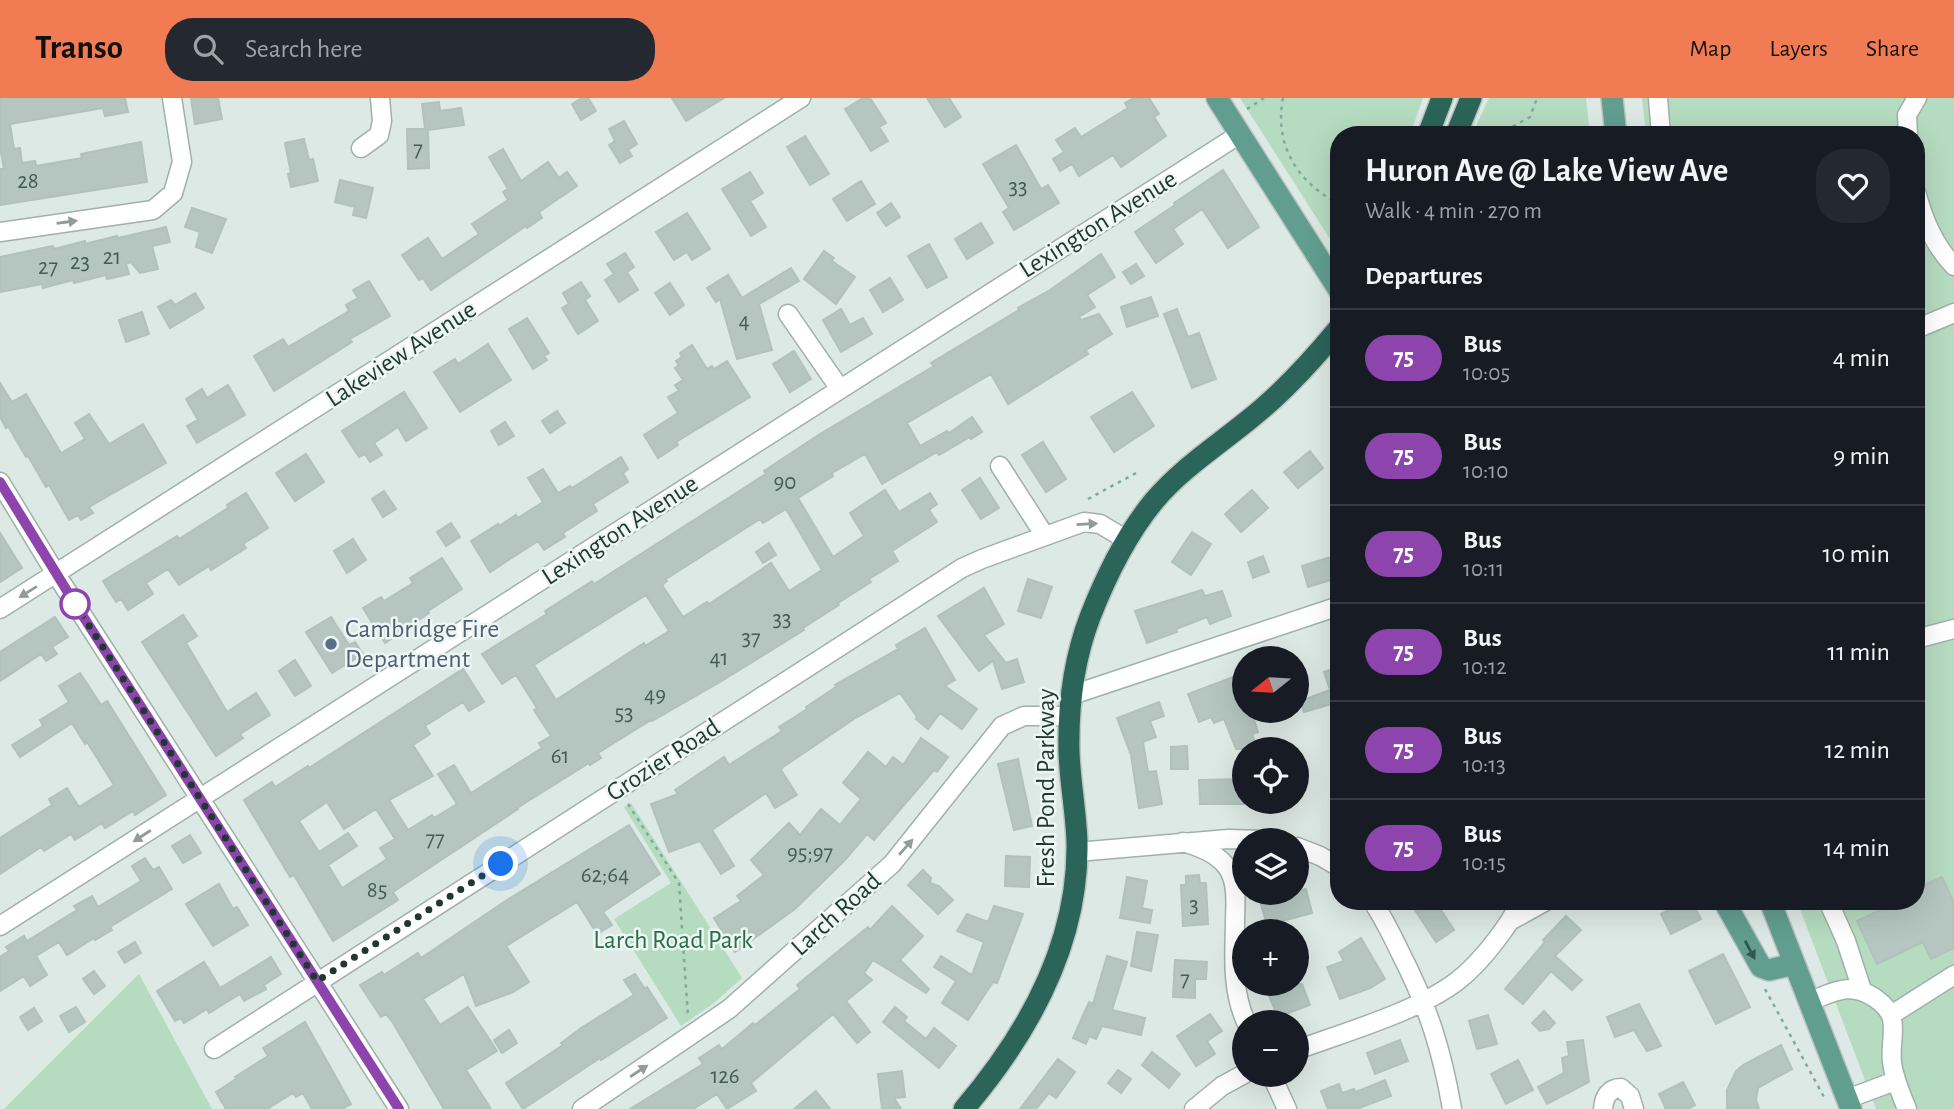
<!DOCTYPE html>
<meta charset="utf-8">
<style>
:root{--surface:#171b24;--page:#242831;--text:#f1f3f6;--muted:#9ea1a6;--line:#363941;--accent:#f17c53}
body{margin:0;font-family:"Alegreya Sans",sans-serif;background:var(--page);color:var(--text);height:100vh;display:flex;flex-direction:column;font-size:26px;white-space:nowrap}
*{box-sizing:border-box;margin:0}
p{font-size:23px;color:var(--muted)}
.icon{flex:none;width:38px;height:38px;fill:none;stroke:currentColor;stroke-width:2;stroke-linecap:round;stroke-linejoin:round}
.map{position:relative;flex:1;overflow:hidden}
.panel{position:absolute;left:1330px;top:28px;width:595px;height:784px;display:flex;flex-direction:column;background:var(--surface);border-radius:28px;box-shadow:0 7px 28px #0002}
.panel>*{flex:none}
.badge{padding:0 14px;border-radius:23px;font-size:24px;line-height:46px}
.needle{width:46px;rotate:252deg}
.fabs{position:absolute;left:1232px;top:548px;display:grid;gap:14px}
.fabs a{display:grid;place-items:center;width:77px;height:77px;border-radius:50%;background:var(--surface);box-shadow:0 7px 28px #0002;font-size:35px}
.you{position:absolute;width:35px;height:35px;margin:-18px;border:5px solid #fff;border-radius:50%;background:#1a73e8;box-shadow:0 0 0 10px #1a73e833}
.map>.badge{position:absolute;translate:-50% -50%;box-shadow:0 0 0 4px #fff}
h2{padding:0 35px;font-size:26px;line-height:63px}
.round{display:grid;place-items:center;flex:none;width:74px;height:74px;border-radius:28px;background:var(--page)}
.headline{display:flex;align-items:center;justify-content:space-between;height:119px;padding:0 35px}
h1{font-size:33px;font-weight:700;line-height:52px}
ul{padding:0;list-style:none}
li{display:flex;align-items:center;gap:21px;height:98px;padding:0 35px;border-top:2px solid var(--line)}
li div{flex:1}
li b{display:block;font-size:26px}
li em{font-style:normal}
li .badge{min-width:77px;font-weight:700;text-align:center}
header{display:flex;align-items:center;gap:42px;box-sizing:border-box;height:98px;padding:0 35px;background:var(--accent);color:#111}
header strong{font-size:33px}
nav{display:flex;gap:38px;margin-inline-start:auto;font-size:24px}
.search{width:490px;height:63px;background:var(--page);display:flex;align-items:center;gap:18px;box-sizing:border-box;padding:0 24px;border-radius:28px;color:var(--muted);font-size:26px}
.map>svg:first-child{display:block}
.green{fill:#b5dbc0}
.building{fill:#b5c6c0;stroke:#b0c2bb;stroke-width:2;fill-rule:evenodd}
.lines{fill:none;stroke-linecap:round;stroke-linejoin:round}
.minor-casing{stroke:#a0b0ab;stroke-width:21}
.major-casing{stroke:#bcc3c1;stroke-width:24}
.highway-casing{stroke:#bcc3c1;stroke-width:24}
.path{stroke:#7dac9e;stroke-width:2.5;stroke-dasharray:3.5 5;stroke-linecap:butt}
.minor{stroke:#fff;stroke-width:18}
.major{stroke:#619e90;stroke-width:21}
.highway{stroke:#2b6459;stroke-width:21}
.oneway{fill:#8f9c98}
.oneway2{fill:#33574e}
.line-casing{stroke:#fff;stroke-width:16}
.line{stroke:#8e44ad;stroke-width:10}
.walk{stroke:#1f3831;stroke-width:7;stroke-dasharray:0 12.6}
.stop-dot{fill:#fff;stroke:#8e44ad;stroke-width:3.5}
.service-dot{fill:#5c6f8a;stroke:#edf6f2;stroke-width:2.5}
.labels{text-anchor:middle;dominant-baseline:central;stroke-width:5;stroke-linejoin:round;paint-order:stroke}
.number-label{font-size:23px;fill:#445c55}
.street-label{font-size:26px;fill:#1f3831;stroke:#edf6f2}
.service-label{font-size:26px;fill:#4e5e75;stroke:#edf6f2;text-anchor:start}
.park-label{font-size:26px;fill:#2a6e45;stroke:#edf6f2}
</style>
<header>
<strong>Transo</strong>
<div class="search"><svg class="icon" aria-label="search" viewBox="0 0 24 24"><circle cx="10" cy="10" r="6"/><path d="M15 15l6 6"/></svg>Search here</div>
<nav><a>Map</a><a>Layers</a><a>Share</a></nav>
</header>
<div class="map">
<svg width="1954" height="1011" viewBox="0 0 1954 1011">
<rect width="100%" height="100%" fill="#dde9e4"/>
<path class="green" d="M1240,0H1423L1410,37H1339V155Z
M1489,0H1586L1590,37H1472Z
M1642,0H1954V1011H1876L1797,803H1916V37H1646Z
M631,705L742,880L714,905L681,928L614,821L671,785L624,709Z
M139,876L212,1011H4Z"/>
<path class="building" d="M0,0H125L128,14L105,18L103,10L10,26L14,51L20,50L22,65L35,63L36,68L82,60L81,56L141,44L147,84L0,107V71H4L0,49Z
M191,0H218L222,21L195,26Z
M582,0H588L596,13L581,22L572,6Z
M672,0H724L686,23Z
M863,0H870L886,25L879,29L888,43L871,53L845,11Z
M927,0H949L961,19L945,29Z
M1134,0H1149L1159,16L1154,19L1166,38L1121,69L1113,57L1079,78L1072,66L1060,73L1053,61L1064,54L1056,42L1075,30L1081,39L1128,10L1125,5Z
M439,4L440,13L461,10L464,27L428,32L429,70L408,71L407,31H425L422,6Z
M624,23L637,46L628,52L632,58L620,65L609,47L615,43L609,31Z
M805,38L829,76L810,87L787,49Z
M304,41L309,62L313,61L318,83L291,89L288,76L291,75L285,45Z
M1016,47L1041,91L1048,87L1059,105L1014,132L1003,114L1009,110L983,66Z
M503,51L521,83L548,64L559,80L567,74L577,88L539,114L542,120L527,130L526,128L431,192L423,180L419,182L402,157L428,140L442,161L479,136L472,126L508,102L503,94L508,91L489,59Z
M1223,72L1259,129L1228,150L1202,111L1173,131L1183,146L1156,165L1135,134L1175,107L1174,105Z
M750,74L763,95L750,103L766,129L751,138L722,91Z
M340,82L373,90L366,120L353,117L355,109L335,104Z
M861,83L875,106L847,123L833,101Z
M891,105L900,119L886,128L877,115Z
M192,110L226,121L212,155L196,149L200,134L185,129Z
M687,115L710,151L692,162L687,154L674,162L656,134Z
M981,125L993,145L967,161L955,141Z
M166,129L170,144L152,148L158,171L140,175L131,164L126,166L129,176L107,181L106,177L74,185L73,182L43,190L42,186L0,194V159L53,148L54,151L85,143V146L117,138L118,140Z
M929,146L947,179L927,190L908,158Z
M824,153L834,160L832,163L855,179L836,206L804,181Z
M625,155L634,169L627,174L638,192L619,204L605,182L614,176L607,166Z
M1101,156L1115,179L1087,197L1095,209L1079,219L1081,222L1099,216L1112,236L1086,252L1088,256L1008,306L991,276L907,325L920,348L947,333L949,335L972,319L982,334L971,341L970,339L939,357L937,354L882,386L865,356L832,375L833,378L798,400L833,459L864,438L850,415L885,392L899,414L930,395L937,406L929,412L937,424L892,453L898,463L869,481L871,484L838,505L839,507L803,530L804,532L720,584L652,623L651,622L598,655L601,660L590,667L589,665L517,710L518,711L393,794L398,802L333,843L294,777L290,779L244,702L272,684L275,689L308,668L309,670L463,571L484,604L469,613L463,604L425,628L430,636L413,647L433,678L389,702L408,732L432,717L434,720L457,706L438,676L454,667L471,695L542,650L539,645L551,638L534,612L537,610L516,577L502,586L482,556L547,516L545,513L592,483L594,486L766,376L764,373L820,336L934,268L931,265L1019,212L1018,210L1050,192ZM786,411L822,472L789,493L771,465L709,506L707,504L683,519L662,487L667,483L666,481L760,421L763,425ZM646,497L669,533L645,548L644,545L556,602L534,567ZM327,704L344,731L376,711L395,741L380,750L387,761L342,790L328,767L357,748L348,735L319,754L299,723Z
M1136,166L1144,178L1131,186L1123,174Z
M791,170L799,183L759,206L772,252L737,261L720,201L716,204L707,190L728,177L742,200Z
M890,180L903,202L883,214L870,192Z
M369,183L390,218L350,241L352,244L274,293L254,258L283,241L288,249L349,213L346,207L358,200L353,192Z
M581,184L590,198L585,202L598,223L578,236L562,210L569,206L563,195Z
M670,185L684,207L670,217L655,195Z
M195,195L204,210L170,230L158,209L171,202L175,207Z
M1151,199L1158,218L1127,229L1121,209Z
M841,211L850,227L863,220L872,236L841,254L823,222Z
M1177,211L1188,239L1199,235L1216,281L1192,290L1164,216Z
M142,214L149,236L126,244L119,222Z
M527,220L549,255L544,258L547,262L533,271L509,231Z
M488,246L511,282L460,314L434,274L455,261L458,266Z
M692,247L707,271L712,268L714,271L727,263L750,299L676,344L678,347L658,360L644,337L678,315L668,299L679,293L675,287L683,282L675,270L679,267L676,263L682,259L680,255Z
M794,253L811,281L790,294L773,266Z
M0,285L12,304L26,296L61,355L85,341L75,325L89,316L109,346L143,326L166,365L89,409L93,415L81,422L78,417L69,422L49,387L46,389L28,358L26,359L8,328L6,330L0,319Z
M228,287L245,317L197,345L187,328L198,322L186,301L202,291L207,300Z
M404,294L427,330L406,343L398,329L374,345L382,357L370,364L365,356L359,359L342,333Z
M1132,294L1154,328L1114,354L1091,319Z
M557,313L565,325L550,335L542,323Z
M505,324L514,338L499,347L491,333Z
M1043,344L1066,381L1046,394L1022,357Z
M1310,353L1323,370L1298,390L1284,374Z
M306,356L324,384L295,403L276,375Z
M621,359L628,371L623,375L628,384L593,406L597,413L563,435L565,439L544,452L538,443L490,474L471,443L498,426L499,428L516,417L518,420L543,404L528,380L543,371L558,395L570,388L572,390Z
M980,380L999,410L981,421L962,392Z
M1252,392L1268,410L1241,434L1225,416Z
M384,393L396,411L383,419L372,401Z
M246,395L268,430L243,446L246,450L211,472L209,468L179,487L168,471L146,485L153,496L128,512L121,501L116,504L103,483L177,438L179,441L228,410L227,407Z
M451,425L460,439L446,448L437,434Z
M1192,434L1211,446L1191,477L1172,464Z
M0,435L22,470L0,484Z
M353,441L366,462L347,475L334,453Z
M769,445L776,457L763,465L756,454Z
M1263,458L1269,474L1253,480L1248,464Z
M1331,459L1337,480L1308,489L1302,468Z
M442,460L462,491L428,513L429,515L385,545L363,510L381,499L384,503L413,485L410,480Z
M1028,481L1052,489L1041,520L1018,513Z
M984,490L1004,526L984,537L1006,565L1017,561L1024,584L1002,591L993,563L979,573L938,518Z
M1202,492L1205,498L1222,493L1231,518L1210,526L1207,519L1176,531L1177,534L1147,545L1135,513Z
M183,517L197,538L186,545L227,614L256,595L270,617L240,636L243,640L216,658L142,544Z
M55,519L68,539L52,549L57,556L46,563L41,556L0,583V554Z
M331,519L349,547L355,544L363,556L332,575L306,534Z
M925,530L955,582L945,588L977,611L962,631L940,615L928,631L916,621L917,619L900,595L854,621L783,669L781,672L797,697L775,710L766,695L712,732L734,768L721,776L700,743L669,754L651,706L678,696L675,692L724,659L729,667L782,633L779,629L807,611L806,609L836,589L835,587L898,551L896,547Z
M295,562L311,588L295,598L279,573Z
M1339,569V611L1335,605L1304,614L1300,603L1330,592L1324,574Z
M80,575L101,607L107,603L166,697L135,717L133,713L105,730L102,725L75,742L71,736L44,753L41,749L0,776V740L52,707L49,701L67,690L79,709L114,687L87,644L85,646L72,625L20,659L12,647L43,628L40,622L69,604L59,588Z
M1244,575V612H1251L1258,634L1252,636L1257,651H1236L1224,621L1214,625L1211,619L1199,624L1188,596Z
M1159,604L1164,618L1150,623L1156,639L1143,644L1148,674L1156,673L1162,706L1139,710L1131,657L1117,620Z
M921,640L948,659L937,674L934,672L874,742L867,736L845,762L795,811L735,854L714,820L741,803L737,798L764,777L751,762L789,725L800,737L821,711L840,727L861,701L843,685L868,654L886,669L893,659L903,667Z
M1187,648L1188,671H1171V649Z
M1018,661L1032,728L1014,732L998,666Z
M1244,681V706H1200L1199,682Z
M629,727L660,776L603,814L612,827L597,836L577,804L506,848L529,884L513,894L476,908L464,876L423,901L440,927L468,909L497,953L466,972L491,1011H444L393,925L386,916L381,919L360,887L382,874L384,877L418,855L421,860L507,802Z
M190,737L201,755L183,765L172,748Z
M1006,758L1030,759L1029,789L1005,788Z
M145,760L153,772L159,769L172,791L110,829L112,832L95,842L94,840L67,857L59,844L36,858L47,877L30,888L24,878L0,893V859L9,853L6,849L24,838L27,843L77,812L74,808L92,798L98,809L141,783L132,768Z
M923,772L931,780L930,785L939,788L953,802L938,816L908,787Z
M1199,777L1200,785H1206L1208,826L1183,828L1181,787H1186V778Z
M1127,779L1147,783L1142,810L1152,812L1150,825L1120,820Z
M1942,779L1954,805V850L1931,861L1923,844L1877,866L1857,823L1899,803H1916V791Z
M219,786L233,811L237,809L248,827L213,848L186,806Z
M1306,791L1312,815L1267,827L1260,803Z
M1428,803H1435L1454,832L1436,844L1415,812Z
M1685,803H1692L1701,821L1671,836L1661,816Z
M892,808L923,838L900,862L929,891L926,895L873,862L864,875L872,882L846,903L870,934L857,945L833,916L751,985L756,993L727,1011L717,996L693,1011H630L703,966L699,960L719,947L722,951L753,925L755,927L800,891L797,887L868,829L870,832Z
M994,808L1023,816L997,885L993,884L968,922L942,905L956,883L934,869L941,858L972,877L984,844L957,833L967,816L988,824Z
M1566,818L1581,832L1555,858L1582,882L1572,892L1551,873L1523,906L1505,891L1545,844L1543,842Z
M1137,834L1158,837L1151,873L1131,868Z
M1361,840L1385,881L1370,890L1340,901L1327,869L1344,863L1339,854Z
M135,844L141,855L125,865L118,854Z
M1723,856L1750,909L1716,926L1689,873Z
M1107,858L1127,864L1112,912L1145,920L1141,937L1102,928L1096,941L1089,938L1086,946L1073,940L1089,904L1093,906Z
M271,859L281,876L264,887L266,891L244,903L240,896L209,915L207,911L184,925L181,920L175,923L157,893L204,864L220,890Z
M1175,862L1207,864L1206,881H1195V900L1173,899Z
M94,873L105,888L94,896L83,881Z
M635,876L645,891L647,889L667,920L601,962L600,960L523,1011L506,985L563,947L561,945L581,930L634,897L624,882Z
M1264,886H1302L1310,907L1278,919Z
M1639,906L1661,948L1647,953L1634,932L1615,939L1607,919Z
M76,909L85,924L69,934L60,918Z
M895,909L907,919L904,923L926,941L934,930L956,948L939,970L883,924Z
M34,910L42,923L28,932L20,919Z
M1544,913L1555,925L1549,931L1540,933L1532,925Z
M1210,916L1222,933L1207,943L1215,956L1196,968L1177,938Z
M1488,917L1497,946L1477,951L1469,923Z
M305,924L351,1006L342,1011H312L303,995L296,999L293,995L267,1011H226L216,994L236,981L235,979L268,958L263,950Z
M509,932L517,945L502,955L494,942Z
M1400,942L1408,963L1375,976L1367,955Z
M1583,942L1589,984L1547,1006L1538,989L1564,975L1562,960L1569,958L1567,944Z
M1781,947L1792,971L1758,990L1756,1001L1759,1011H1727V992L1736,973L1743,967Z
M1152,954L1180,976L1169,990L1142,967Z
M1058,961L1075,974L1056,1000L1049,995L1036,1011H1020Z
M1518,962L1533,992L1506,1006L1491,976Z
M1118,972L1131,981L1121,995L1108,985Z
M902,973L905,999L894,1000L901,1011H882L878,976Z
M1385,982L1391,998L1357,1011H1328L1321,993L1339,986L1342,995L1354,991L1356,994Z
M1683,984L1695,1007L1688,1011H1666L1659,996Z
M816,993L830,1011H794Z"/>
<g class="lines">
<defs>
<path id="minor" d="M1658,0L1661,37
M1908,37L1907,17L1917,0
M361,50L379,37L382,23L380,0
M1916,94C1924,122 1933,146 1954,168
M0,134L153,112L173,95L182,64L172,0
M788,216L840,291
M1916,231L1954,215
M1000,368L1045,438
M0,384L56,476L399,1011
M0,511L801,0
M1916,541L1954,531
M1072,597L1339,508
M1183,744C1200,749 1219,756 1229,772C1238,788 1235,809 1235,826C1234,860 1232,893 1246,924
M1297,749L1320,758L1339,769
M1077,754L1228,741L1266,742
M1372,803C1384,820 1392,838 1401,856C1428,909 1442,952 1452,1011
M1828,803L1846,843L1862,892
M1510,823L1546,803
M0,828L1240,36
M1808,904C1834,894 1850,883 1875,900C1882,905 1890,912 1892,921C1895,935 1890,950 1892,964C1894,981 1901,996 1907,1011
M1891,917L1954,877
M214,951L962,470L982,461L1084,424L1100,426L1127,442
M1297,952C1345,934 1416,914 1456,884C1472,872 1485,857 1497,841C1506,829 1515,817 1519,803
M1271,976L1287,1011
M1847,1001L1895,983
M582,1011L729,911L892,766L1002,628L1024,618H1069
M1194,1011L1222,988L1244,976
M1603,1011C1604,999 1609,990 1621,990L1630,998L1634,1011"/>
<path id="major" d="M1217,0L1339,192
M1612,0L1616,37
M1724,803L1761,869L1769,872L1794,866
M1770,803L1851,1011"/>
<path id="highway" d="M1428,37L1442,0
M1456,37L1471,0
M964,1011C1028,936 1079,846 1077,744C1076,714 1070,684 1069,654C1068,610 1074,561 1090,519C1106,478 1126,437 1154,403C1180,372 1215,349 1246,324C1281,297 1311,264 1339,230"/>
</defs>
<use href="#minor" class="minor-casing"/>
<use href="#major" class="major-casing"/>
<use href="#highway" class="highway-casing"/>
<path class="path" d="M1283,0C1274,47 1297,84 1339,106
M1247,11L1264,0
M1498,37L1530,19L1537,0
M1088,401L1138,374
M628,706L679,785L688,919
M1765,891L1824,999"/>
<use href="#minor" class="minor"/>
<use href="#major" class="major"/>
<use href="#highway" class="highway"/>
</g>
<defs><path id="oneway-solid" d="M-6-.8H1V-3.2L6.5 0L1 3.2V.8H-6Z" transform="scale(1.75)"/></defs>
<g class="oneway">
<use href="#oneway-solid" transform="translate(67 124) rotate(-8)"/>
<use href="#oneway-solid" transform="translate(1087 426) rotate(-3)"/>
<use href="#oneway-solid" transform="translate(28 494) rotate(148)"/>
<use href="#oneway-solid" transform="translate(142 738) rotate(147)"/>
<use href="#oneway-solid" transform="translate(906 749) rotate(-49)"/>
<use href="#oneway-solid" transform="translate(639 973) rotate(-33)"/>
</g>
<use class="oneway2" href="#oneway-solid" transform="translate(1750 852) rotate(62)"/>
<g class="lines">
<defs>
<path id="line" d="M0,384L72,501L399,1011"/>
</defs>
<use href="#line" class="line-casing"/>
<use href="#line" class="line"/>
<path class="walk" d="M75,506L72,501L317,883L501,766"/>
</g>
<circle class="stop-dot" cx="75" cy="506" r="14"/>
<circle class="service-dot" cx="331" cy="546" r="7"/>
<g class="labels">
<g class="number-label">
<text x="418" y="51">7</text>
<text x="28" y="83">28</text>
<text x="1018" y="89">33</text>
<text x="112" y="159">21</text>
<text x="80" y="164">23</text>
<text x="48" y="169">27</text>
<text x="744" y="223">4</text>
<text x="785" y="384">90</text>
<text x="782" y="521">33</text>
<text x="751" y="540">37</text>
<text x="719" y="560">41</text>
<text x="655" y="597">49</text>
<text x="624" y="615">53</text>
<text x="560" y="658">61</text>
<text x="435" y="741">77</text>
<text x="810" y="755">95;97</text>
<text x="605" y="777">62;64</text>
<text x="377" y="792">85</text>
<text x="1194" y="807">3</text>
<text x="1185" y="881">7</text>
<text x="725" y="978">126</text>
</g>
<g class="street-label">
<text transform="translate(1098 126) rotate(-32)">Lexington Avenue</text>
<text transform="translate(401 256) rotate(-33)">Lakeview Avenue</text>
<text transform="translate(620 432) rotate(-33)">Lexington Avenue</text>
<text transform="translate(663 662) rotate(-33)">Grozier Road</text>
<text transform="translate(1046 690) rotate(-90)">Fresh Pond Parkway</text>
<text transform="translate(836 816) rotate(-42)">Larch Road</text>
</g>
<g class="service-label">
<text x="345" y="531">Cambridge Fire<tspan x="345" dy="30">Department</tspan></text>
</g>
<g class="park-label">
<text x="673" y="842">Larch Road Park</text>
</g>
</g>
</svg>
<div class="fabs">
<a><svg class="needle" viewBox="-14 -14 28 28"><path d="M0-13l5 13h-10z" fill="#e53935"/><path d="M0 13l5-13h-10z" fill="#9ea1a6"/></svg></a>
<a><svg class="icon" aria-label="locate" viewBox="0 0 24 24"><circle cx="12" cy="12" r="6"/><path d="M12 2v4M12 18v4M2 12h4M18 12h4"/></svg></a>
<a><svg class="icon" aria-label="layers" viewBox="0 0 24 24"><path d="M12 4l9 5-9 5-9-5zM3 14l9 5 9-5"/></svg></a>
<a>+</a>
<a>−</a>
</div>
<div class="you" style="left:501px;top:766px"></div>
<section class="panel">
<div class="headline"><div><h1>Huron Ave @ Lake View Ave</h1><p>Walk · 4 min · 270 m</p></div><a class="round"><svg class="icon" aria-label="heart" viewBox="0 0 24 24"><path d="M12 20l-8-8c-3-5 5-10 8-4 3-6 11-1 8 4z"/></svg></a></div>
<h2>Departures</h2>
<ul>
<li><span class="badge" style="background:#8e44ad;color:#fff">75</span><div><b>Bus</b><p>10:05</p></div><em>4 min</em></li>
<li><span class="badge" style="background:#8e44ad;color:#fff">75</span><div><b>Bus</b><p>10:10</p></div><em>9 min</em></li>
<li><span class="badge" style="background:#8e44ad;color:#fff">75</span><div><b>Bus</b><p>10:11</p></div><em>10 min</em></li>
<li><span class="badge" style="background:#8e44ad;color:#fff">75</span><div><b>Bus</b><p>10:12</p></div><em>11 min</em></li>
<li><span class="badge" style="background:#8e44ad;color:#fff">75</span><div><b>Bus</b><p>10:13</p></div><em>12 min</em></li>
<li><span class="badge" style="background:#8e44ad;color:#fff">75</span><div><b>Bus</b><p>10:15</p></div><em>14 min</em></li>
</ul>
</section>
</div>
